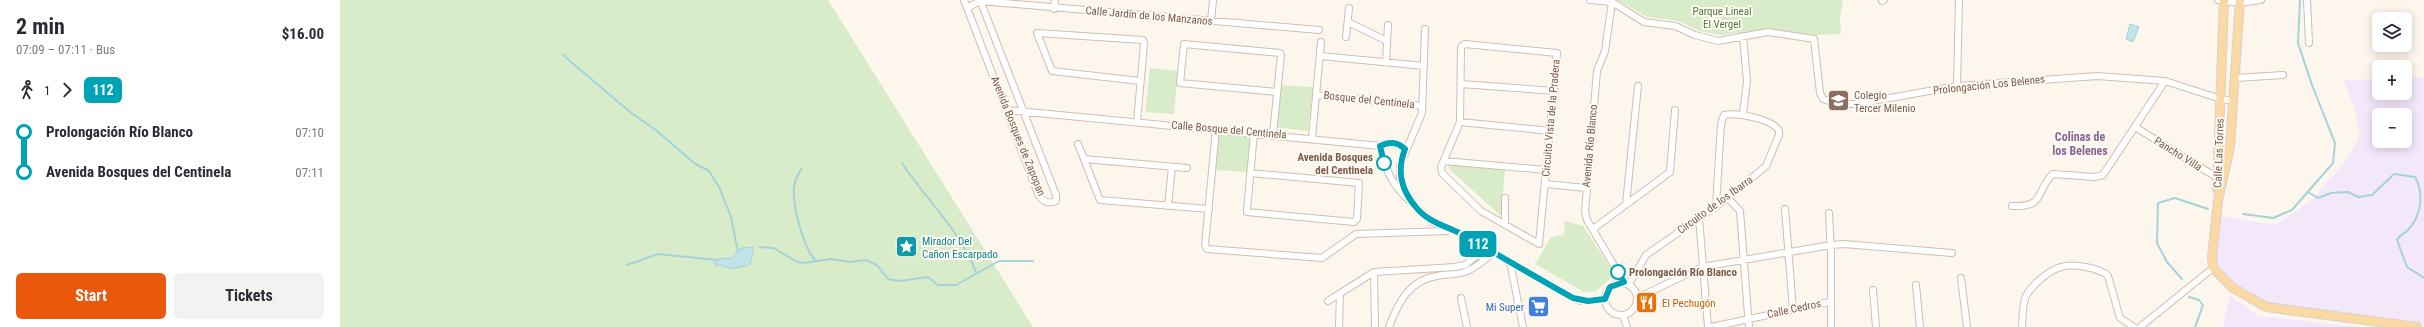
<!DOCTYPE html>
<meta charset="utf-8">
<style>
:root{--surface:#fff;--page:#f2f2f3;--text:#2b2b33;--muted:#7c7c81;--accent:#ea580c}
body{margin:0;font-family:"Roboto Condensed",sans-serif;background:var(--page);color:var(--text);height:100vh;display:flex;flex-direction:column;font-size:15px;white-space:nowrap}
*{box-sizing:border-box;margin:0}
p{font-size:13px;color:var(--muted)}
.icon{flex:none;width:22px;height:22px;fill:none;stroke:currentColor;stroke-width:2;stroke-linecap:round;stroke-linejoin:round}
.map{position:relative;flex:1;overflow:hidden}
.panel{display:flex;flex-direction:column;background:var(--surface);width:340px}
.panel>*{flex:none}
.badge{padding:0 8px;border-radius:6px;font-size:14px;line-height:26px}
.fabs{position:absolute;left:2032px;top:12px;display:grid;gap:8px}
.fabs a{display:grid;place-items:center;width:40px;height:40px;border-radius:6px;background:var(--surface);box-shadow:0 2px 10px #0003;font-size:20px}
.map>.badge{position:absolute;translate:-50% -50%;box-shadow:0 0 0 2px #fff}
.legs{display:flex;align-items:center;gap:6px;height:44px;padding:0 16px;font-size:13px}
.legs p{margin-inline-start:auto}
.headline{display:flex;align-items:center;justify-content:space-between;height:68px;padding:0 16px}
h1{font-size:22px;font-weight:700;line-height:30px}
.cta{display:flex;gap:8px;margin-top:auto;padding:8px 16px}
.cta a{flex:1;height:46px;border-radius:6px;background:var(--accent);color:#fff;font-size:16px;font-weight:700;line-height:46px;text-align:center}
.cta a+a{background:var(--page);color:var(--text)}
ul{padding:0 16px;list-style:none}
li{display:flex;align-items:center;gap:14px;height:40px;font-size:15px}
li i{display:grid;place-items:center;width:6px;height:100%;margin:0 5px;background:currentColor}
li i::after{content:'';width:10px;height:10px;margin:-5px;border:3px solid;border-radius:50%;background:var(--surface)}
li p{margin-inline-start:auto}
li:first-child i{background:linear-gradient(#0000 50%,currentColor 0)}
li:last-child i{background:linear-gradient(currentColor 50%,#0000 0)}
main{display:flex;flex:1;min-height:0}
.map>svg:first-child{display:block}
.education{fill:#f3e8fa;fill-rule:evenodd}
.green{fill:#d8ecc9}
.water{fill:#bfe3e8;stroke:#a5d3da}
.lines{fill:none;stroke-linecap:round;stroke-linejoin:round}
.stream{stroke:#a5d3da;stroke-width:2}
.minor-casing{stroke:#d1beb0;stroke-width:8}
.major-casing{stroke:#dad1cd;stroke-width:10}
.minor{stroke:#fff;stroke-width:6}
.major{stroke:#fbd9a5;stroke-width:8}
.line-1-casing{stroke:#fff;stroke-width:9}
.line-1{stroke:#00a3b4;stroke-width:6}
.stop-1-dot{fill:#fff;stroke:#00a3b4;stroke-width:2}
.labels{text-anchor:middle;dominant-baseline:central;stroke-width:4;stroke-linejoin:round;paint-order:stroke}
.park-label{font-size:11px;fill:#537a41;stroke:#fffaf3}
.street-label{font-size:11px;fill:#7a5c4d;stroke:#fffaf3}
.education-label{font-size:11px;fill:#785e54;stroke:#fffaf3;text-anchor:start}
.stop-label{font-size:11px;font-weight:bold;fill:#7a5c4d;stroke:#fffaf3;text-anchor:end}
.culture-label{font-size:11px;fill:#0d838f;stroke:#fffaf3;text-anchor:start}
.food-label{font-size:11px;fill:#c56008;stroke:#fffaf3;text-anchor:start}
.shop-label{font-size:11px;fill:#366cbe;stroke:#fffaf3;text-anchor:end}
.neighbourhood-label{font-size:12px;font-weight:bold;fill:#846695;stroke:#fffaf3}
</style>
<main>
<section class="panel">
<div class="headline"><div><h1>2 min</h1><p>07:09 – 07:11 · Bus</p></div><b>$16.00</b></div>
<div class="legs"><svg class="icon" aria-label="walk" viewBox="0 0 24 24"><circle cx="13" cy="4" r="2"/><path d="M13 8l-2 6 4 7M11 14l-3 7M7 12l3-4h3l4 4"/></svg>1<svg class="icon" aria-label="forward" viewBox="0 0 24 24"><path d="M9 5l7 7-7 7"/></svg><b class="badge" style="background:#00a3b4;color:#fff">112</b></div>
<ul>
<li><i style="color:#00a3b4"></i><b>Prolongación Río Blanco</b><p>07:10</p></li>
<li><i style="color:#00a3b4"></i><b>Avenida Bosques del Centinela</b><p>07:11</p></li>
</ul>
<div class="cta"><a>Start</a><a>Tickets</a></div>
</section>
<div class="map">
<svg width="2084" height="327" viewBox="0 0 2084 327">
<rect width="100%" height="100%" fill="#fdf6ec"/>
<path class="education" d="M2065,78H2084V325L1928,305L1879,275L1876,263L1880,216L1935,225L1972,200L2008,158L2019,136L2016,113L2003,80L2039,79V93H2065ZM2039,115H2065V141H2039Z
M1890,296L1919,316L2016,327H1883Z"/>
<path class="green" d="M0,0H488L693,327H0Z
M1277,0H1503L1500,17L1501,34L1474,35L1429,29L1379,35L1360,31L1338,21L1307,17Z
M810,68L838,71L834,114L805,112Z
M940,85L973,87L968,131L934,127Z
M878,134L910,137L907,172L874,170Z
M1111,163L1165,170L1161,216L1110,170L1108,165Z
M1225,221L1243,226L1275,275L1256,291L1244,292L1195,264L1211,237L1224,235Z"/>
<path class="water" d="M1790,24L1799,27L1793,42L1786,39Z
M414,247L410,265L392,269L380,265L376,266L374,262L378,259L392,258L401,248Z"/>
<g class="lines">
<path class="stream" d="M223,55L290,112L317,131L354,163L369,171L379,187L391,217L398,252
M562,163C586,200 620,230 636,272
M462,168C460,172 456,177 455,182C450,199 463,248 476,261
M1968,192L1978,198L1991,193L2008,192L2018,197L2032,195L2054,174L2075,177C2084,193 2082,215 2068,230C2064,234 2060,234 2057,240L2067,267L2084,278
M1903,214L1933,218L1952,210L1993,163L1995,143L1972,85L1958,43L1960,0
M420,247L434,248L457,262L464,263L491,259L510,262L526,260L537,265L548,279L559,281L588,277L598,285H616L659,261H693
M287,265L318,254L377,260
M1842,279L1827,262L1817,243L1818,203L1835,198L1868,209
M1849,297L1859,300L1863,305L1855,327"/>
<defs>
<path id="minor" d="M624,0L699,196C704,202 708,204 716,201V195L640,0
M1250,0L1272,2L1304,22L1335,26L1355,35L1378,41L1428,32L1474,39L1480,93L1483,99L1498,104H1516L1617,86L1757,76L1825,81L1881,99L1894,101
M1878,0L1900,3L1921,0
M1967,0L1969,43
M1542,1L1544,0
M1272,2L1265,51L1257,71L1245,212L1247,220L1284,282
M627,8L640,1L979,30
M714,9L715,0
M871,21L873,0
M1008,22L1047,41
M1085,29L1082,113L1060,165V177L1066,191L1075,206L1092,222L1120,233L1233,298L1241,301L1265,299
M1403,36L1407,81L1403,114
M1006,37L1009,8
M1125,44L1217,53L1199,244L1141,211L1102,173L1101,167L1120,122L1121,47Z
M981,56L1084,66
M1046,62L1048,25
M1896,78L1943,75
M1121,84L1215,91
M1617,86L1619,0
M976,95L1082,106
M667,110L1040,146
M797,122L804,44L803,40L697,33L712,71L800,81
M1120,122L1211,131
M1795,127L1881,180
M876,129L865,245L867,249L982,258L1016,234L1107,231
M933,134L941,55L940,53L844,44L840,83L937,92
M972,138L981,42
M738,144L760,200L869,209
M1040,146C1045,168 1052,186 1070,201
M1040,146L1053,143L1065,149
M744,159L847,168
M1104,161L1207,170
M910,173L1019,183L1017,219L1014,222L907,212V210L914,133
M1206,184L1246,188
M1165,198V225
M1388,198L1400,211L1409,327
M1286,204L1298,86
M828,206L832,167
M1672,206C1707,207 1694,192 1713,174L1755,177L1763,175L1825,81
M1445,209L1453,310
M1489,213L1491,255V327
M1359,218L1368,327
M1253,229L1330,172L1335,110
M1170,262L1183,327
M1034,272L1035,327
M1621,278L1627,327
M1265 299a16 16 0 1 1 32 0a16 16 0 1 1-32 0Z
M1289,284L1306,255L1388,198L1426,166L1439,135V131C1433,119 1396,112 1384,115L1381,124L1376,206
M1576,285L1580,327
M1533,290L1536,327
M1121,298L1127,327
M1297,298L1362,267L1491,245L1504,244L1612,253
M988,301L1034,272L1115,267L1125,265L1146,248
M1283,315L1287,327
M999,327L1000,294
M1049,327C1058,303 1069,280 1097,276C1106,274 1116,275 1125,272C1136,268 1144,260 1153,253
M1371,327L1490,302
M1682,327C1683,317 1682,305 1686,296C1691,286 1709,270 1721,267C1732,263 1760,268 1768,276L1780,318L1794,327
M1800,327L1873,268"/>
<path id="major" d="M1900,0L1890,147L1878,201L1872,257L1873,268L1893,288L1926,307L2077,327
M1877,190L1884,0"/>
</defs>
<use href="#minor" class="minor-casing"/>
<use href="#major" class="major-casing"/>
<use href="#minor" class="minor"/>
<use href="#major" class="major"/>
</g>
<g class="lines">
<defs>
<path id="line-1" d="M1044,163L1040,146C1050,141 1057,142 1065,149C1057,170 1060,188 1075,206C1089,224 1108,226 1127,237C1162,257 1197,278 1233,298L1248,301L1265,299L1270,287L1284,282L1278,272"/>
</defs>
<use href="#line-1" class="line-1-casing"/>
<use href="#line-1" class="line-1"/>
</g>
<defs>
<symbol id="school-square" viewBox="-11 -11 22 22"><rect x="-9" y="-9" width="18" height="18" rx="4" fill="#8d6e63" stroke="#fffaf3"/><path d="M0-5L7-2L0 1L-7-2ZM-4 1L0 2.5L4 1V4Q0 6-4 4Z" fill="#fff"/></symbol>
<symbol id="sight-square" viewBox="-11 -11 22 22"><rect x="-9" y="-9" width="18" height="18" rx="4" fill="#0f9aa8" stroke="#fffaf3"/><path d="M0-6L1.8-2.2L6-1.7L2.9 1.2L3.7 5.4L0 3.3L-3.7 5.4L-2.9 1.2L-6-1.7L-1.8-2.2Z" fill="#fff"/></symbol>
<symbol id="restaurant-square" viewBox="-11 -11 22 22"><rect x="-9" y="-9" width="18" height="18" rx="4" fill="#e8710a" stroke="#fffaf3"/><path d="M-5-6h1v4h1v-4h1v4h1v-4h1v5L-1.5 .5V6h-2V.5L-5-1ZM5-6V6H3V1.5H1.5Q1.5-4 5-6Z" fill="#fff"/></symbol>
<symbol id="supermarket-square" viewBox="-11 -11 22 22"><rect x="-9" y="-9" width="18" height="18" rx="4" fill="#3f7fe0" stroke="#fffaf3"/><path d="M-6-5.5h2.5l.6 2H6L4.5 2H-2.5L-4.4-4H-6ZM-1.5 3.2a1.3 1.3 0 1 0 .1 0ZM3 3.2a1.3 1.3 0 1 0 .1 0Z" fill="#fff"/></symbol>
</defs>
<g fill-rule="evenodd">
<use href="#school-square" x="1486" y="88" width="25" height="25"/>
<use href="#sight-square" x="554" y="234" width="25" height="25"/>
<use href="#restaurant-square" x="1294" y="290" width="25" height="25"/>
<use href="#supermarket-square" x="1186" y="294" width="25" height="25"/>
</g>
<g class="stop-1-dot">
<circle cx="1044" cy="163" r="7"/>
<circle cx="1278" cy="272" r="7"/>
</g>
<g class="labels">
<g class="park-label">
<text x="1382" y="11">Parque Lineal<tspan x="1382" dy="13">El Vergel</tspan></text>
</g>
<g class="street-label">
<text transform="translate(809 16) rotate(5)">Calle Jardín de los Manzanos</text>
<text transform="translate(1649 85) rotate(-6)">Prolongación Los Belenes</text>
<text transform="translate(1029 100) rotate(6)">Bosque del Centinela</text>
<text transform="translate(1211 118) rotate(-85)">Circuito Vista de la Pradera</text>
<text transform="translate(889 130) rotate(5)">Calle Bosque del Centinela</text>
<text transform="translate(678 136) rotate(68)">Avenida Bosques de Zapopan</text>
<text transform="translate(1250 146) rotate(-85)">Avenida Río Blanco</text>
<text transform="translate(1879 153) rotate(-88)">Calle Las Torres</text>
<text transform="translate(1838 154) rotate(32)">Pancho Villa</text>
<text transform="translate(1375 205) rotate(-36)">Circuito de los Ibarra</text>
<text transform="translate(1454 309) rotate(-12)">Calle Cedros</text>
</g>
<g class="education-label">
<text x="1514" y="95">Colegio<tspan x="1514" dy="13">Tercer Milenio</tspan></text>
</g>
<g class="stop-label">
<text x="1033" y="157">Avenida Bosques<tspan x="1033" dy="13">del Centinela</tspan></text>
<text x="1289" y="272" text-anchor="start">Prolongación Río Blanco</text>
</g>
<g class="culture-label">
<text x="582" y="241">Mirador Del<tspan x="582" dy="13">Cañon Escarpado</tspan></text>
</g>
<g class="food-label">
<text x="1322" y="303">El Pechugón</text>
</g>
<g class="shop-label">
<text x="1184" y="307">Mi Super</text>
</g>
<g class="neighbourhood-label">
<text x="1740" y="137">Colinas de<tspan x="1740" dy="14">los Belenes</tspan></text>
</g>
</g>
</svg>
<div class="fabs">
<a><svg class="icon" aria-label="layers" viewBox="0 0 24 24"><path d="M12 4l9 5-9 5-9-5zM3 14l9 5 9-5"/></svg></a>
<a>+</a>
<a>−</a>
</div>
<b class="badge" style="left:1138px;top:244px;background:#00a3b4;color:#fff">112</b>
</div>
</main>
